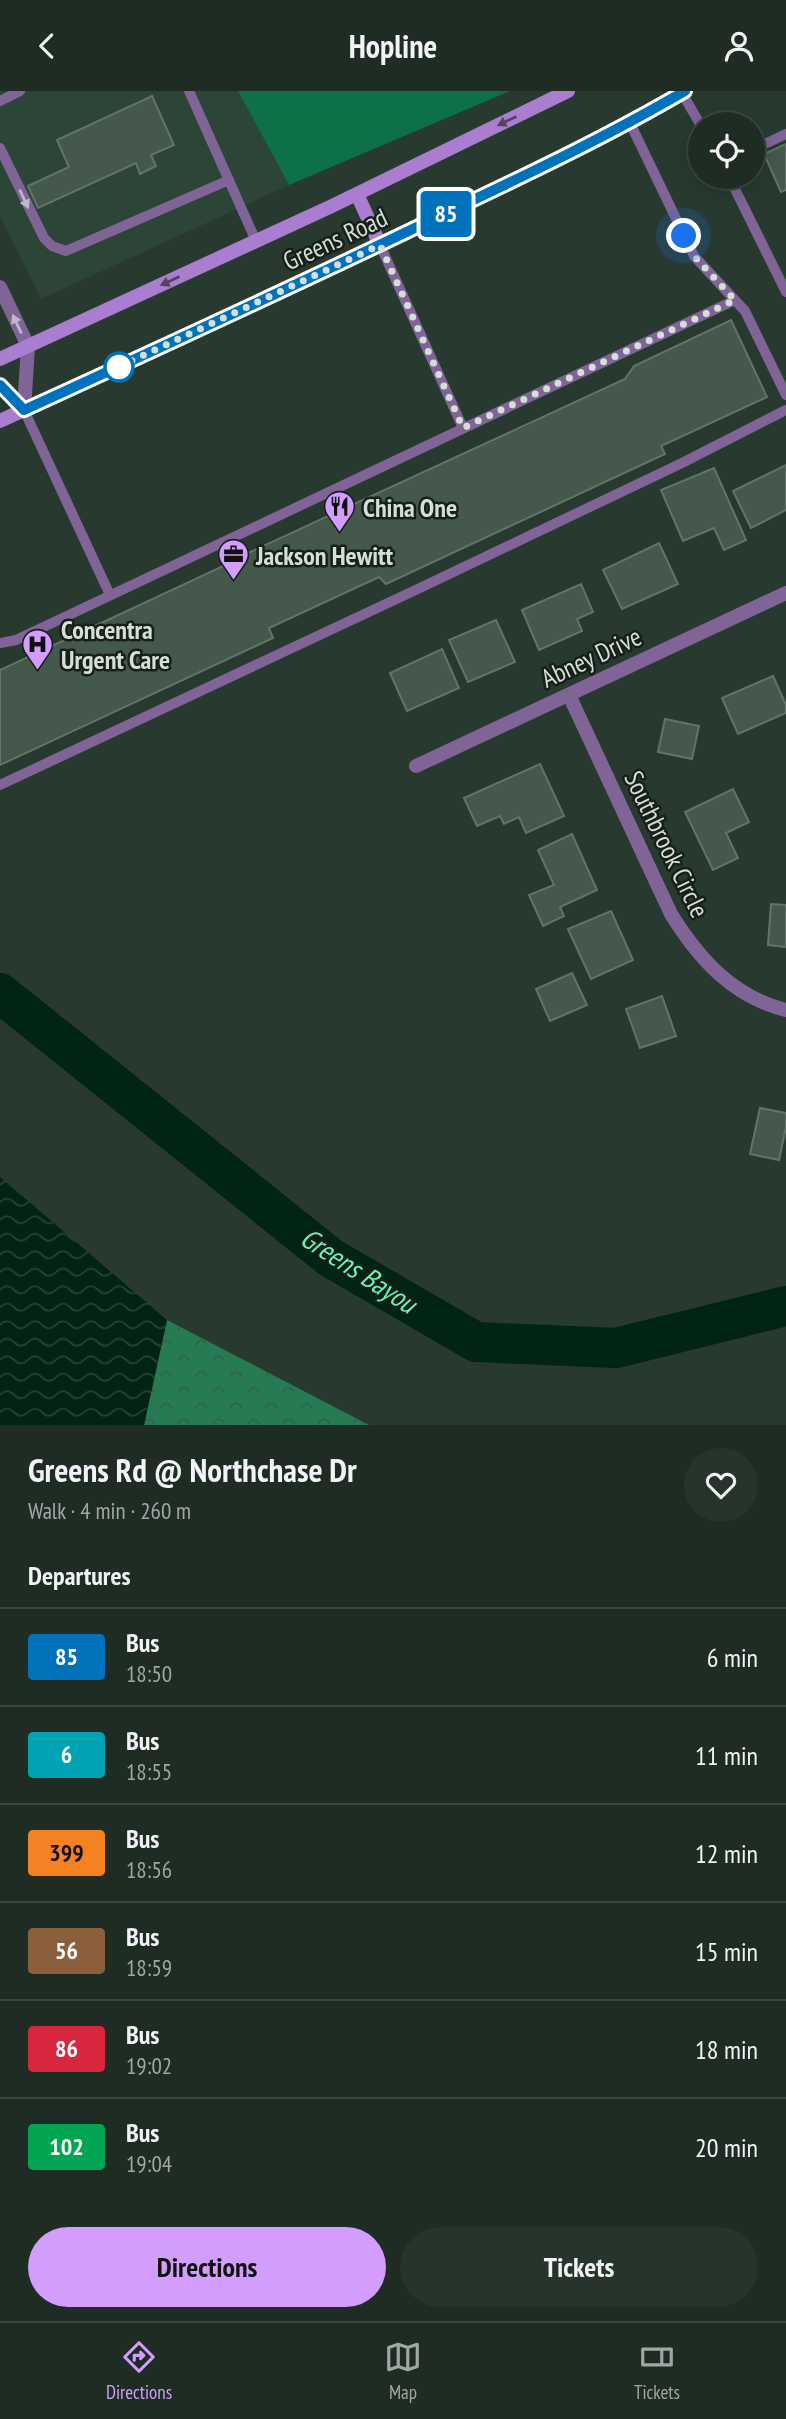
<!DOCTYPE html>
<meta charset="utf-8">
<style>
:root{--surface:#1e2c24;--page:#26342c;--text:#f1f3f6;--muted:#a1a7a6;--line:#3c4841;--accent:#d29dfd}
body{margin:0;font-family:"PT Sans Narrow",sans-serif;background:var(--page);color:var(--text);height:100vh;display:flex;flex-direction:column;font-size:26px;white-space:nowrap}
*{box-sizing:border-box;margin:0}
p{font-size:23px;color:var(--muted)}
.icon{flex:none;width:38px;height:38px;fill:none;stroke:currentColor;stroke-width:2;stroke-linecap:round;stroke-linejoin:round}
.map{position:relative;height:1334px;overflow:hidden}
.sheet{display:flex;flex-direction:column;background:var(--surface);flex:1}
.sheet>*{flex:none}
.badge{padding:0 14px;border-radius:5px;font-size:24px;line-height:46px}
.tools{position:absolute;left:688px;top:21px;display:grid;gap:14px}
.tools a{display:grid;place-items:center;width:77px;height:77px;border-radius:50%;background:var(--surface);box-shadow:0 4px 18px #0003,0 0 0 2px var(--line);font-size:35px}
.you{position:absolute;width:35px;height:35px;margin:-18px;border:5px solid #fff;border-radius:50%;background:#1a73e8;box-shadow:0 0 0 10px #1a73e833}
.map>.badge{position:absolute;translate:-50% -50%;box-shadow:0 0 0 4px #fff}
h2{padding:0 28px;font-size:26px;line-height:63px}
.round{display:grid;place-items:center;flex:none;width:74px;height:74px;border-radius:37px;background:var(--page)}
.overview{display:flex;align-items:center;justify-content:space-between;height:119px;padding:0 28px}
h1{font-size:33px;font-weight:700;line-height:52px}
.action{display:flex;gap:14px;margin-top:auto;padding:14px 28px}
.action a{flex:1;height:80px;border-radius:42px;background:var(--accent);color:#111;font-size:28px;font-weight:700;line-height:80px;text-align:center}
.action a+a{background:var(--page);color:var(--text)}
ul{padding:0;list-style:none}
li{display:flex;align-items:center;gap:21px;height:98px;padding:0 28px;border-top:2px solid var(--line)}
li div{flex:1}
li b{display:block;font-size:26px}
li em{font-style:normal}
li .badge{min-width:77px;font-weight:700;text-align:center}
header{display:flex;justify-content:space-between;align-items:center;height:91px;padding:0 28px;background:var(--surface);font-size:32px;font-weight:700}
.tab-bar{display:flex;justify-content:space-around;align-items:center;height:98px;border-top:2px solid var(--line);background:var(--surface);font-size:19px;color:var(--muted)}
.tab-bar a{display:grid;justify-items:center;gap:4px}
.tab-bar .selected{color:var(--accent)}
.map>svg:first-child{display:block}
.built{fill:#2c4537}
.grass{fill:#0e7047}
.forest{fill:url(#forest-crowns)}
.water{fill:url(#water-waves)}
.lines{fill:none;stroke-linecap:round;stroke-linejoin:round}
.river{stroke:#012414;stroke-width:40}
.building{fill:#45584c;stroke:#607568;stroke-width:2}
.service{stroke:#806498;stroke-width:10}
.minor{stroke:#806498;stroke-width:14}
.tertiary{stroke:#806498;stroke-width:14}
.secondary{stroke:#ab7dd0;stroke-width:14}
.oneway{fill:#524563}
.oneway2{fill:#bbbac5}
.line-casing{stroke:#fff;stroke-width:16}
.line{stroke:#0072bc;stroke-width:10}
.walk{stroke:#d4dfd8;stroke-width:7;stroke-dasharray:0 12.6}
.stop-dot{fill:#fff;stroke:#0072bc;stroke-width:3.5}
.labels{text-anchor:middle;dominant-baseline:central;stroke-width:5;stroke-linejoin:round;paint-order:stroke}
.street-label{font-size:26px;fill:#d4dfd8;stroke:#171f1a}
.poi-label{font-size:26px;font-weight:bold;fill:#d4dfd8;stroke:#171f1a;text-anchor:start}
.water-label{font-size:28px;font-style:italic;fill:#68f5ae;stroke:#171f1a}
</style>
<header><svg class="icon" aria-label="back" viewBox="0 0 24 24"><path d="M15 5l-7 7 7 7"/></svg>Hopline<svg class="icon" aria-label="person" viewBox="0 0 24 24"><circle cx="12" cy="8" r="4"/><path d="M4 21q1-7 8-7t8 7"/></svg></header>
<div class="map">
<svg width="786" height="1334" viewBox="0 0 786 1334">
<defs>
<pattern id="forest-crowns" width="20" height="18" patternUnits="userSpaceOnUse" patternTransform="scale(1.75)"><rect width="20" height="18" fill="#277b53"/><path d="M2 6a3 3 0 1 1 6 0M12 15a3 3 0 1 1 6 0" fill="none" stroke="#32624b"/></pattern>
<pattern id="water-waves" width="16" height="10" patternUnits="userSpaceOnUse" patternTransform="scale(1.75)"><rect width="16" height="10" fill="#012414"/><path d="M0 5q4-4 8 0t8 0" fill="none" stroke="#254335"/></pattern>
</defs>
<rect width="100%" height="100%" fill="#283a30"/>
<path class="built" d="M0,0H238L289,94L41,208L0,125Z"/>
<path class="grass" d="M238,0H510L289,94Z"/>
<path class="forest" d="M167,1229L369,1334H144Z"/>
<path class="water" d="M0,1086L167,1229L144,1334H0Z"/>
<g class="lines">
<path class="river" d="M0,902L331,1167L476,1251L616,1257L786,1215"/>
</g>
<path class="building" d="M152,5L174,54L151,64L156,75L140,83L136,72L38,117L28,95L69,76L57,49Z
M786,53V99L781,101L764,63Z
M731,229L767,306L661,355L665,363L386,493L379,486L269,537L273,547L0,674V579L245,465L248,462L625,288L634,275Z
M786,374V419L751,437L733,400Z
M714,377L746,449L724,459L714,437L683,450L661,399Z
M659,452L678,493L622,518L603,479Z
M581,493L593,521L577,528L582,540L539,559L522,519Z
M496,529L515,571L468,591L449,549Z
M442,558L459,597L407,620L390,582Z
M773,585L786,614V622L738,643L722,607Z
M665,628L699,635L692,668L658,661Z
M540,673L564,725L526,742L519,726L504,733L500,725L477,735L464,707Z
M733,698L749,731L726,742L738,767L713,779L685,721Z
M572,743L597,799L560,816L564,825L543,835L529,804L554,794L538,759Z
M771,813L786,814V856L768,854Z
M611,820L633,869L591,888L568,838Z
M572,882L587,914L550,930L536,898Z
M662,905L676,945L640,957L626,918Z
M760,1017L786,1022V1036L779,1069L750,1063Z"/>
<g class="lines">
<path class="service" d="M189,0L256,150
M682,2L700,33
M0,10L20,0
M630,32L694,165L745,220L786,304
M0,57L44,147L52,155L66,160L229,89
M752,59L786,43
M729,86L786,201
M380,154L463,337
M24,319L110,504
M0,552L16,549L735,209
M0,694L422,496L682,372L786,319"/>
<path class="minor" d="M569,604L671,823C699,868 733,906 786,919
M416,675L786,502"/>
<path class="tertiary" d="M0,196L28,255L24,319
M0,294L24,319"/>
<path class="secondary" d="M357,103L380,154
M0,268L332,115L568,0
M0,330C146,263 294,196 439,126C522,86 605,47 685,0"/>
</g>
<defs><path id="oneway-solid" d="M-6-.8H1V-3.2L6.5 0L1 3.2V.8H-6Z" transform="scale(1.75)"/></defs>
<g class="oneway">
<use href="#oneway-solid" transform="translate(507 30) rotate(154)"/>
<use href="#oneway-solid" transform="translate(170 190) rotate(155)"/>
</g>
<g class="oneway2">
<use href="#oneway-solid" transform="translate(24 108) rotate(65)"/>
<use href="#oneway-solid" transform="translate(17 233) rotate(-115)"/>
</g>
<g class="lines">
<defs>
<path id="line" d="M0,294L24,319C166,254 308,189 448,121C528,83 608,45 685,0"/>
</defs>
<use href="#line" class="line-casing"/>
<use href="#line" class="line"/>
<path class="walk" d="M119,276L114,278L380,154L463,337L735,209L694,165L684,145"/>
</g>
<defs>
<symbol id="restaurant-pin" viewBox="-11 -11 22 30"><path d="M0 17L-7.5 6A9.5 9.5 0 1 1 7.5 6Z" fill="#d29dfd" stroke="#171f1a"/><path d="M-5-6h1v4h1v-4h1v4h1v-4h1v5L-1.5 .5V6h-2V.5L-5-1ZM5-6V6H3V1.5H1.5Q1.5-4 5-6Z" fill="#111"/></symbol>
<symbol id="office-pin" viewBox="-11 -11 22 30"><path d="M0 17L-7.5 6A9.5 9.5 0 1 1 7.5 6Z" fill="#d29dfd" stroke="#171f1a"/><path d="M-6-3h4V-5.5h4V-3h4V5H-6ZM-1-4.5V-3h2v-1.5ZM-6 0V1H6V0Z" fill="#111"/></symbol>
<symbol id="hospital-pin" viewBox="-11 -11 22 30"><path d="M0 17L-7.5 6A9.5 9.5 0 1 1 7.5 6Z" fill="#d29dfd" stroke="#171f1a"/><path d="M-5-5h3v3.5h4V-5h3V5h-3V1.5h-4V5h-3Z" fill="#111"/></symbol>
</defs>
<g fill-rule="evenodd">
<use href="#restaurant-pin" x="322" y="398" width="35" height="47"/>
<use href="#office-pin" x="216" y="446" width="35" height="47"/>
<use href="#hospital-pin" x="20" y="536" width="35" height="47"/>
</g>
<circle class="stop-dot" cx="119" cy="276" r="14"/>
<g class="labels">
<g class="street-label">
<text transform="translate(335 148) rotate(-25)">Greens Road</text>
<text transform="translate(591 566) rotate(-25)">Abney Drive</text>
<text transform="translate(667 753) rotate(64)">Southbrook Circle</text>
</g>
<g class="poi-label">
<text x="363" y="416">China One</text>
<text x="256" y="464">Jackson Hewitt</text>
<text x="61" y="538">Concentra<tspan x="61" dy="30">Urgent Care</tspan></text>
</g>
<g class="water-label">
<text transform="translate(359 1179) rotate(33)">Greens Bayou</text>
</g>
</g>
</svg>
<div class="tools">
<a><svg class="icon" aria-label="locate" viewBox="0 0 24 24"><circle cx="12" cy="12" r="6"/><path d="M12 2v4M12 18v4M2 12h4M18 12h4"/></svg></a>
</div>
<div class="you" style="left:684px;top:145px"></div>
<b class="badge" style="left:446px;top:123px;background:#0072bc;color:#fff">85</b>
</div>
<section class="sheet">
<div class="overview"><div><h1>Greens Rd @ Northchase Dr</h1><p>Walk · 4 min · 260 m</p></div><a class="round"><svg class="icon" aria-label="heart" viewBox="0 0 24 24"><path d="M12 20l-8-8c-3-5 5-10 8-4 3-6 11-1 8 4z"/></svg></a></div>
<h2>Departures</h2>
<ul>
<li><span class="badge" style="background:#0072bc;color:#fff">85</span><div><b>Bus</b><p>18:50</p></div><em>6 min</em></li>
<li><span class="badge" style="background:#00a3b4;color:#fff">6</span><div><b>Bus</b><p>18:55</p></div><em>11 min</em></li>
<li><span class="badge" style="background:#f58220;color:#111">399</span><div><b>Bus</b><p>18:56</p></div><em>12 min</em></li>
<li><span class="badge" style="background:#8b5e3c;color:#fff">56</span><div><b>Bus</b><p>18:59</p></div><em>15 min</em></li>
<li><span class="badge" style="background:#d7263d;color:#fff">86</span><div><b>Bus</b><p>19:02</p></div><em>18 min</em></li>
<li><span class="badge" style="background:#00a651;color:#fff">102</span><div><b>Bus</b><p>19:04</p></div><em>20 min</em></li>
</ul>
<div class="action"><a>Directions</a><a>Tickets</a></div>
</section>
<nav class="tab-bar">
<a class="selected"><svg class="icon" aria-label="directions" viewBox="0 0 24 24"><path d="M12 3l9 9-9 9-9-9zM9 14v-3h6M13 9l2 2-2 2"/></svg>Directions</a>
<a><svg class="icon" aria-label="map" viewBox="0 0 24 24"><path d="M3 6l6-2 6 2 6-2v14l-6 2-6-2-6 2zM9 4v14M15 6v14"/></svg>Map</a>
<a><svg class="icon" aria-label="tickets" viewBox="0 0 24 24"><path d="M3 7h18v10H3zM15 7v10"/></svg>Tickets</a>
</nav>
